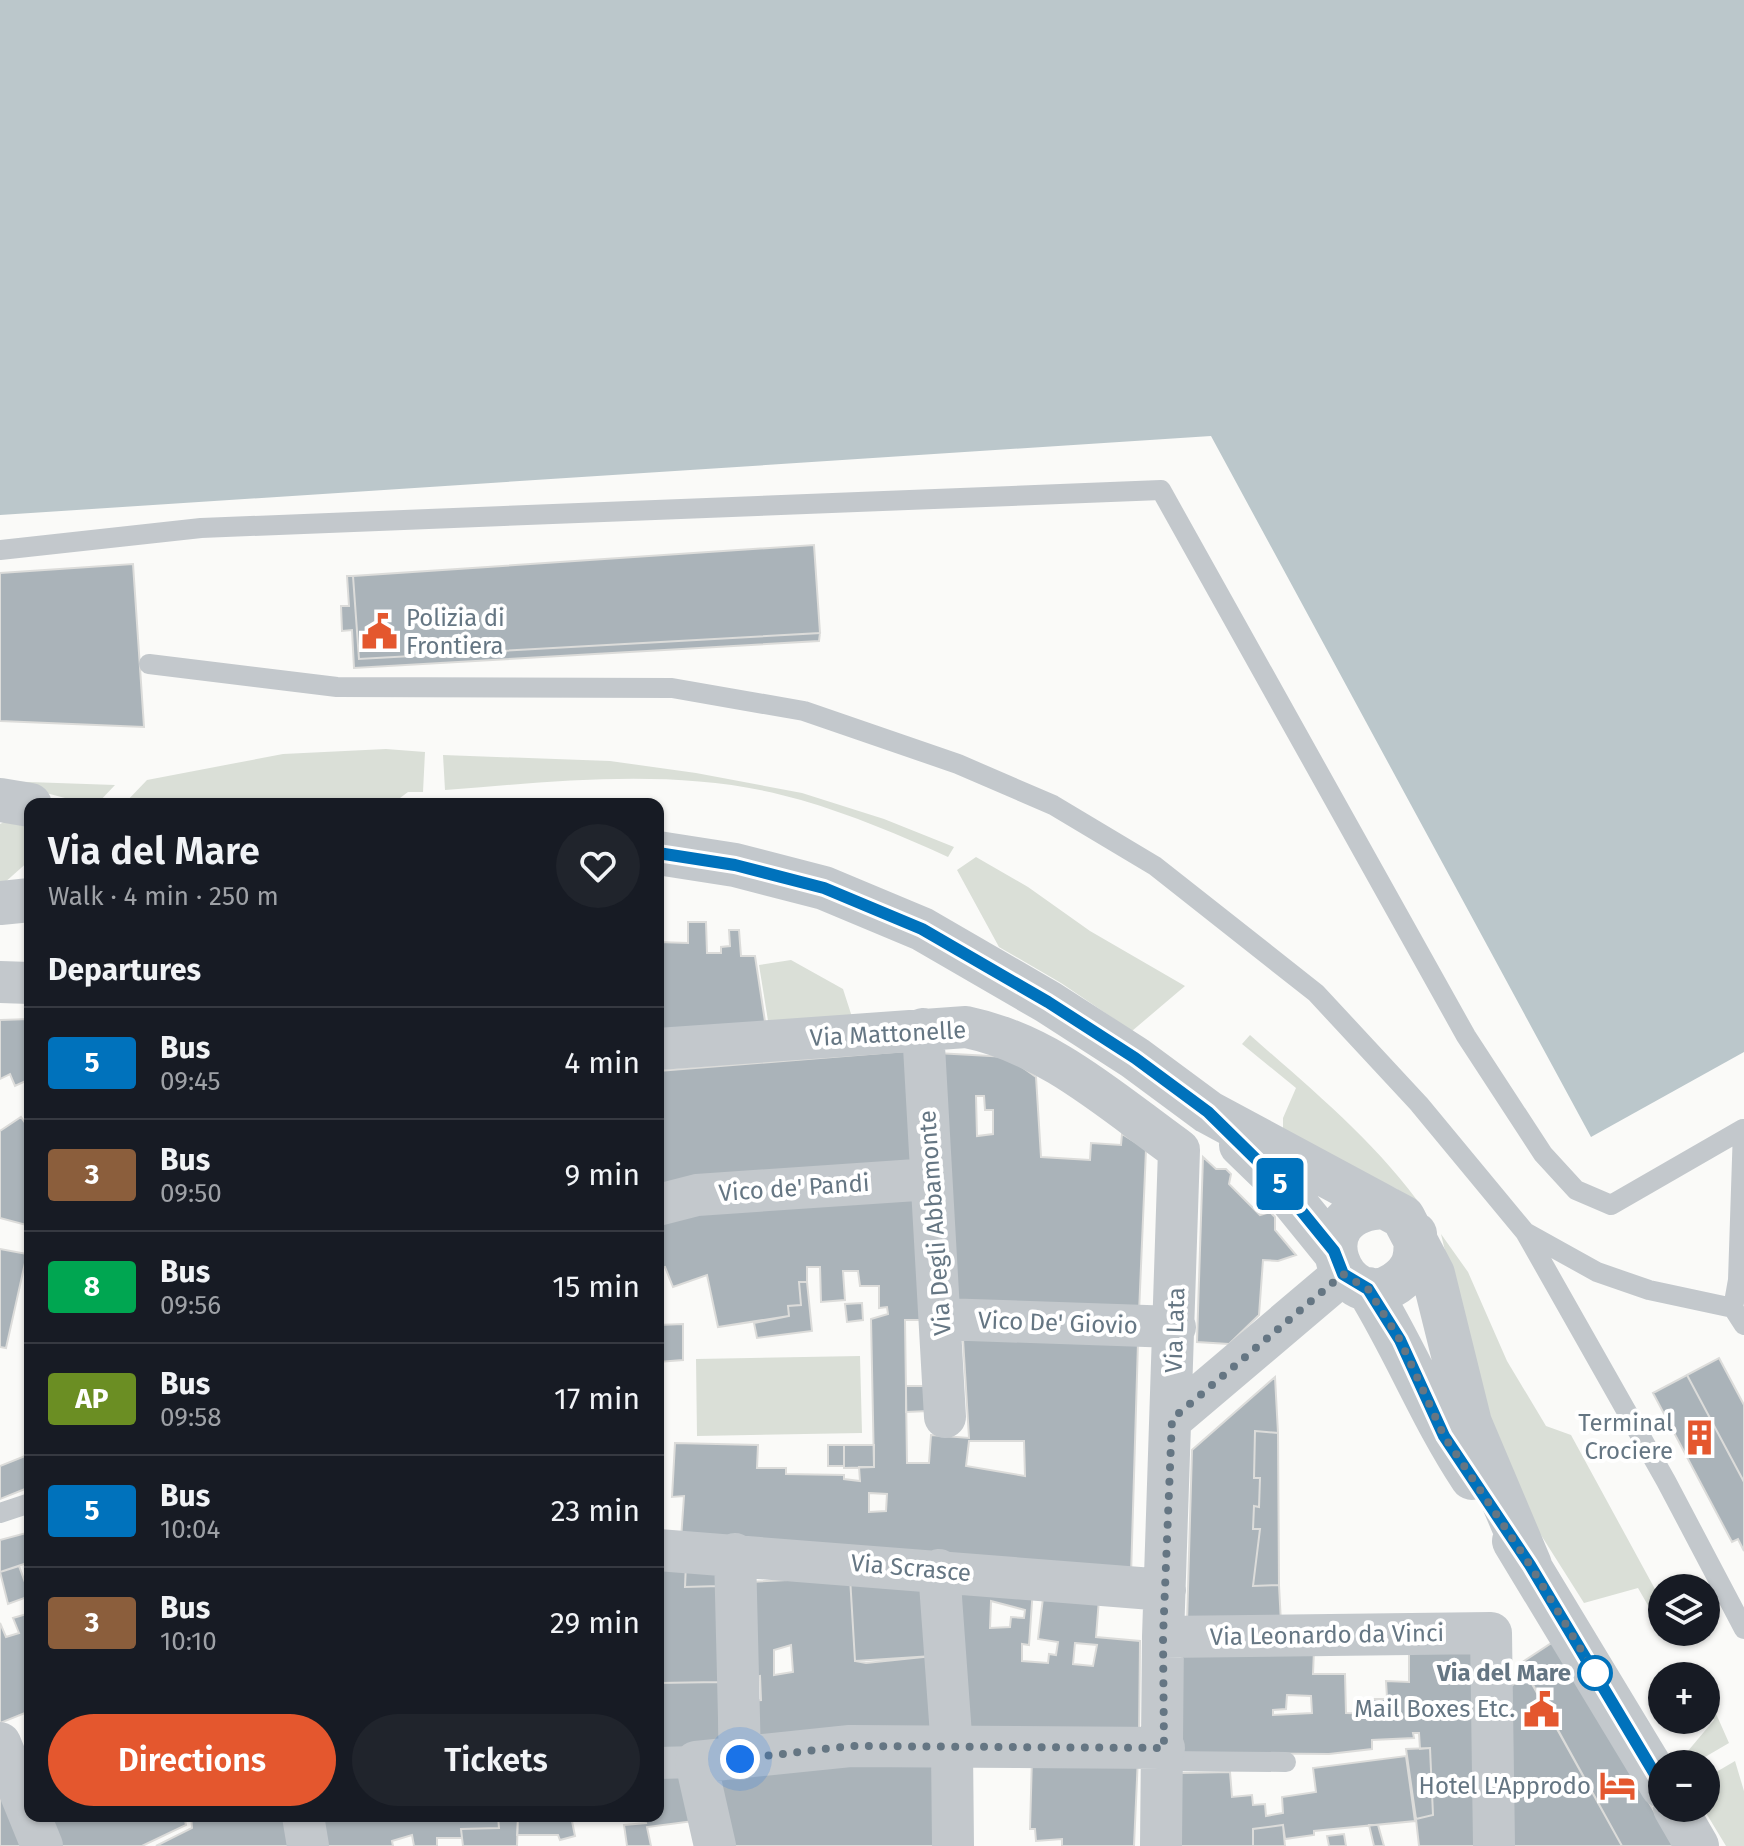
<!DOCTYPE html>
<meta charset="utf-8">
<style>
:root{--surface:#171b24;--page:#20242c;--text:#f1f3f6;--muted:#9ea1a6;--line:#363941;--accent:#e4572e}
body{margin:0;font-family:"Fira Sans",sans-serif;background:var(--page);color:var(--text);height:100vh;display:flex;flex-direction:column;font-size:30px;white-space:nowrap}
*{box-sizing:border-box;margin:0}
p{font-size:26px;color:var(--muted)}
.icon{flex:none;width:44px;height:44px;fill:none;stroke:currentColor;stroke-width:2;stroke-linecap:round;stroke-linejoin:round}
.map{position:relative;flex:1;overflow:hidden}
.panel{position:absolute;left:24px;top:798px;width:640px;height:1024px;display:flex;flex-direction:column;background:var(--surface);border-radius:16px;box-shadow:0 2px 6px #0004}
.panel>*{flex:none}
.badge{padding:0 16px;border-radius:6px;font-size:28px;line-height:52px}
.buttons{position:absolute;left:1648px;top:1574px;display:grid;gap:16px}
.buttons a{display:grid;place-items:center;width:72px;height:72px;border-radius:50%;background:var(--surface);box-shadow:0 2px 6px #0004;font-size:40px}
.you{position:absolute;width:40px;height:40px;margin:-20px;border:6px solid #fff;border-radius:50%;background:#1a73e8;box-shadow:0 0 0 12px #1a73e833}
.map>.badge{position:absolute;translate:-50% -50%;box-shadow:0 0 0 4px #fff}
h2{padding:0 24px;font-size:30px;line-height:72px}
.round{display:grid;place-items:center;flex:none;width:84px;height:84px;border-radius:42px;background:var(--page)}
.head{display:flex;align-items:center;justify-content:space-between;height:136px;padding:0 24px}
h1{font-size:38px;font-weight:600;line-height:60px}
.primary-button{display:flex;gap:16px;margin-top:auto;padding:16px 24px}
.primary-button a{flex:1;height:92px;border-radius:48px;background:var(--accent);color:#fff;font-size:32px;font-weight:600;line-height:92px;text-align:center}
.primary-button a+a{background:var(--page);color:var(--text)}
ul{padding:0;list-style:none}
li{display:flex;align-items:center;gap:24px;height:112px;padding:0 24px;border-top:2px solid var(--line)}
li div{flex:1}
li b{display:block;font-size:30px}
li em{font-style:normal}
li .badge{min-width:88px;font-weight:700;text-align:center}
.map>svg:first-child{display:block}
.grass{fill:#dadfd7}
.water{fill:#bbc7cb}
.building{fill:#aab3b9;stroke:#dcdcda;stroke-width:2;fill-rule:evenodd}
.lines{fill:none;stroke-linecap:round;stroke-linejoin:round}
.service{stroke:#c3c8cc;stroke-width:20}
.pedestrian{stroke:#c3c8cc;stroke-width:32}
.minor{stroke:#c3c8cc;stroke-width:42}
.tertiary{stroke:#c3c8cc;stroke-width:44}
.line-casing{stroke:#fff;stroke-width:18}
.line{stroke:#0072bc;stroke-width:12}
.walk{stroke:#657683;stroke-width:8;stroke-dasharray:0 14.4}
.stop-dot{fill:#fff;stroke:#0072bc;stroke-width:4}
.labels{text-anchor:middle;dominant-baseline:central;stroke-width:8;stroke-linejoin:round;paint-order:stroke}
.poi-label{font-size:24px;fill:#657683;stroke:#fff;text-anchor:end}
.street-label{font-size:24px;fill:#657683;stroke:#fff}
.stop-label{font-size:24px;font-weight:bold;fill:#657683;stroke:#fff;text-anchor:end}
</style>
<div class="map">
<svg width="1744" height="1846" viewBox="0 0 1744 1846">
<rect width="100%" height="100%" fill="#fafaf8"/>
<path class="grass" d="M386,749L425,752L423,792H408L392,804H124L147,780L283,754Z
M443,755L610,761L696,773L802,793L884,819L954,847L948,857C900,835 852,815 801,800C685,766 562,781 445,790Z
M0,781L115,785L97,804H88Z
M4,822L30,827V860L3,884L0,882V824Z
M976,857L1028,887L1090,931L1185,986L1132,1031L1061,983L999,947L957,870Z
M791,960L843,989L852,1017L769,1027L759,965Z
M1250,1035C1312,1090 1377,1143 1425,1211L1397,1189L1283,1136V1118L1296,1088L1242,1044Z
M1441,1234L1468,1272L1507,1361L1546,1426L1571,1435L1662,1602V1630L1638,1588L1584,1603L1534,1524L1485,1418Z
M860,1356L862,1433L697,1436L696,1359Z
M1706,1691L1729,1743L1693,1764H1677L1714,1720L1706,1706Z
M1735,1761L1744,1791V1846H1726L1703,1808L1706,1778Z"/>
<path class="water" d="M0,0H1744V1052L1591,1137L1211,436L0,515Z"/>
<path class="building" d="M814,545L820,633L359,659L353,576Z
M133,564L144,727L0,721V573Z
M347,576H353L359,659L820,633L819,641L354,668L352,630L342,631L341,606H349Z
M688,922H706L707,953H721V947L730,946L729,930H739L741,956H755L766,1028L658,1037V942L688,943Z
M30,1019V1079L15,1086L10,1074L0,1079V1020Z
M907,1051L913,1165L658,1193V1071Z
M936,1053L1008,1057L1036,1077L1041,1157L1090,1160L1091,1143L1121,1145L1122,1134L1146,1149L1139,1313L950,1308ZM976,1096H984L985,1110H993V1134L977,1136Z
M21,1117L30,1130V1226L0,1218V1131Z
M1203,1157L1216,1169H1226L1231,1174L1229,1184L1260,1215L1270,1212L1275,1217V1230L1296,1255L1278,1261L1263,1260L1259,1315L1229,1344L1197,1342Z
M916,1195L924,1320H905L907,1463H929L931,1435L969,1438L963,1339L1138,1342L1131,1576L681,1539L684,1496L672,1497L675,1443L758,1445L757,1468H786V1474L844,1475V1479L860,1481L859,1467H874L871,1319L888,1314L887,1307L879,1308V1286H860L858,1271H843L845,1300L821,1302L820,1267H807V1282H799L801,1305L788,1306L789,1316L718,1327L707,1275L673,1287L665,1267L658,1269V1217ZM969,1441H1024L1025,1476L966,1466ZM869,1493L887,1494L886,1511L869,1512Z
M0,1249L27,1254L6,1348L0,1347Z
M799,1282H807L812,1331L757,1338L754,1323L789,1316L788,1306L801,1305Z
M862,1303L863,1320L847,1322L845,1304Z
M683,1324V1360L658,1362V1325Z
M1719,1358L1744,1405V1482L1687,1375Z
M1687,1375L1744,1482V1551L1738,1539L1732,1542L1653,1393Z
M1275,1377L1278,1433L1255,1431L1254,1478H1260L1259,1507L1254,1506L1253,1529H1260L1253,1586L1279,1585L1281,1623L1187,1624L1192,1450Z
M906,1386H927L929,1411L906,1412Z
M1255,1431L1278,1433L1279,1585L1253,1586L1260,1529H1253L1254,1506L1259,1507L1260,1478H1254Z
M828,1445H844V1466H828Z
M844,1445H874V1467L844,1468Z
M30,1454V1487L0,1499V1466Z
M30,1532V1562L0,1572V1540Z
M658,1563H686L685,1587L719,1586V1682L658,1683Z
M686,1563L719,1564V1586L685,1587Z
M19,1566L30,1596L8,1604L0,1572Z
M850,1577L855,1661L866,1663L933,1656L938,1738L755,1748L750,1701L761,1700L760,1676L750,1678L748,1582ZM791,1645L793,1672L774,1675V1650Z
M850,1577L928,1581L933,1656L855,1661Z
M948,1582L1033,1588L1029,1645L1022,1644V1661L1048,1663L1049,1654L1056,1655L1058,1642L1038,1639L1044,1590L1099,1599L1096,1637L1140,1641L1139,1740H955ZM991,1601L1025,1610L1024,1618L1011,1617L1010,1627L990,1628ZM1075,1643L1097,1645L1093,1666L1073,1664Z
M30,1613V1711L0,1723V1623L6,1637L19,1633L13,1618Z
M1553,1642L1675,1846H1622L1521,1663Z
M1477,1646L1484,1846H1419L1416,1819L1433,1815L1430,1748L1420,1749L1419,1733H1413L1414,1738L1372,1740V1749L1329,1754L1179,1753L1182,1651L1314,1650L1313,1674H1345L1346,1713L1388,1714L1386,1681L1409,1682V1649ZM1287,1695L1311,1696L1312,1713L1273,1715V1710L1286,1709Z
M1527,1675L1622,1846H1507L1505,1690Z
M719,1682L720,1749L658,1755V1683Z
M1366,1699H1387L1388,1714H1366Z
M1430,1748L1433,1815L1416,1819L1406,1749Z
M1406,1756L1415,1821L1314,1831V1835L1285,1839L1283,1825L1253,1829V1846H1179L1180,1773L1230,1772L1232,1797L1252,1795L1253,1805L1265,1804L1266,1816L1283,1813L1282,1797L1316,1792L1313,1768Z
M945,1757L946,1846H728L712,1770Z
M1032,1757H1138L1134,1846H1062V1839L1036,1841L1035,1829H1030Z
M682,1767L694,1821L647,1827L651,1846H627L624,1825L646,1823L644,1816H658V1769Z
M0,1768L34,1846H0Z
M40,1816H184L186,1825L142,1846H52Z
M191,1816H289L293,1846H156L192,1828Z
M314,1816H498L499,1828L461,1829L462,1838H437V1846H414L412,1835L392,1841L393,1846H321Z
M498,1816H518L517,1846H463L461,1829L499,1828Z
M518,1816H571L575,1836L560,1840L558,1835H517Z
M1283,1825L1285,1846H1253V1829Z
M1369,1825H1378L1384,1846H1374Z
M1344,1834L1346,1846H1329L1327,1836Z"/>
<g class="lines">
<path class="service" d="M0,550L201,528L1161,490L1466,1036L1543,1154L1576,1190L1611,1205L1743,1129
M149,664L337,687L672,688L804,711L958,764L1053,805L1155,866L1316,993L1419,1104L1525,1232L1597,1272L1649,1290L1733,1308
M1743,1129L1738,1280L1733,1308L1744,1325
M1525,1232L1666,1481L1744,1629
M0,1513L30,1503
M1163,1761L1286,1762"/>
<path class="pedestrian" d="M658,1763L696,1762"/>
<path class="minor" d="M0,982L30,983
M923,1029L945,1417
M658,1049L966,1027C1049,1044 1112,1102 1179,1150L1163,1637L1161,1846
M658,1205L697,1195L931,1179
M941,1319L1175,1327
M1172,1419L1343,1274
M658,1550L1165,1590
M735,1554L740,1759
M939,1570L952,1749L953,1846
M1163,1637L1491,1633L1494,1846
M0,1743L42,1846
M303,1816L308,1846
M715,1846L696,1762L850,1746L1164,1748"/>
<path class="tertiary" d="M0,800L30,805
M658,853L735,865L824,888L922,929L1048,1002L1135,1058L1208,1112L1403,1217L1433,1274L1470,1423L1530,1565
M0,903L30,900
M1241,1145L1273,1176L1334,1251
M1383,1207C1297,1212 1344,1319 1396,1283C1415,1270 1417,1256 1415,1234
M1368,1289C1406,1351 1432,1418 1472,1478
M1514,1541L1662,1786
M1675,1808L1697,1846"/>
</g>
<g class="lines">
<defs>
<path id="line" d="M658,853L735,865L824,888L922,929L1048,1002L1135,1058L1208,1112L1273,1176L1334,1251L1343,1274L1368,1289L1400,1340L1444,1436L1530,1565L1662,1786"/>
</defs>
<use href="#line" class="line-casing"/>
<use href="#line" class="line"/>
<path class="walk" d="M740,1759L850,1746L1164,1748L1163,1637L1172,1419L1343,1274L1368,1289L1400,1340L1444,1436L1530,1565L1595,1673"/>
</g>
<defs>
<symbol id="civic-bare" viewBox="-9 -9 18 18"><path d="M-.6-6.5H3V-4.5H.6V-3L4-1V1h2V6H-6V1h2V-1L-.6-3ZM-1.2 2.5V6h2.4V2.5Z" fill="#e4572e" stroke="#fff" stroke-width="2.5" paint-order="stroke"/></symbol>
<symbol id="building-bare" viewBox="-9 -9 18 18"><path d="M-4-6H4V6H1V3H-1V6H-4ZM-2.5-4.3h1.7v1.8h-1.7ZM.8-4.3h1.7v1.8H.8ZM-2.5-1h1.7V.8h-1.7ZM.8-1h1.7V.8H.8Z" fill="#e4572e" stroke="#fff" stroke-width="2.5" paint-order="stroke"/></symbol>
<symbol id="hotel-bare" viewBox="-9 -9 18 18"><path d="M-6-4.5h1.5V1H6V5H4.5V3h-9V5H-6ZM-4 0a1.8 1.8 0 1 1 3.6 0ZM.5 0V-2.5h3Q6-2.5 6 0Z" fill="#e4572e" stroke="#fff" stroke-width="2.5" paint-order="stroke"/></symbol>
</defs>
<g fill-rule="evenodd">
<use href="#civic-bare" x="354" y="606" width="51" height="51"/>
<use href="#building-bare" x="1674" y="1412" width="51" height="51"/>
<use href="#civic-bare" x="1516" y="1684" width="51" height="51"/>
<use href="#hotel-bare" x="1592" y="1760" width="51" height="51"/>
</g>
<circle class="stop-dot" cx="1595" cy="1673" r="16"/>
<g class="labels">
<g class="poi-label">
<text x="406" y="618" text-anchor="start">Polizia di<tspan x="406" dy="28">Frontiera</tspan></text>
<text x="1673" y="1423">Terminal<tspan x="1673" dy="28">Crociere</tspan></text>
<text x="1515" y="1709">Mail Boxes Etc.</text>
<text x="1591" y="1786">Hotel L'Approdo</text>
</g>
<g class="street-label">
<text transform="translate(888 1034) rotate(-3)">Via Mattonelle</text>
<text transform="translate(794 1188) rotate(-4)">Vico de' Pandi</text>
<text transform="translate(935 1223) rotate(-94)">Via Degli Abbamonte</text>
<text transform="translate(1058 1323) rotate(2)">Vico De' Giovio</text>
<text transform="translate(1175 1330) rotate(-88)">Via Lata</text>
<text transform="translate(911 1568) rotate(5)">Via Scrasce</text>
<text transform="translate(1327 1635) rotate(-1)">Via Leonardo da Vinci</text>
</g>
<g class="stop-label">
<text x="1571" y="1673">Via del Mare</text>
</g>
</g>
</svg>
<div class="buttons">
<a><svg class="icon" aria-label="layers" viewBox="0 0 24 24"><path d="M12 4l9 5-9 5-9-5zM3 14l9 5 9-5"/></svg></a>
<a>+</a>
<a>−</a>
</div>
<div class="you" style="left:740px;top:1759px"></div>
<b class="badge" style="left:1280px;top:1184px;background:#0072bc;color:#fff">5</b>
<section class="panel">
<div class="head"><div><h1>Via del Mare</h1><p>Walk · 4 min · 250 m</p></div><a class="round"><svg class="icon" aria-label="heart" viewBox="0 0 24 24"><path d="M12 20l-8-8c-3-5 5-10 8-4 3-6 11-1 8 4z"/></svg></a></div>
<h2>Departures</h2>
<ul>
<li><span class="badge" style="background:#0072bc;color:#fff">5</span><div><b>Bus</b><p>09:45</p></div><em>4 min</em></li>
<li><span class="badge" style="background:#8b5e3c;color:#fff">3</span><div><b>Bus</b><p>09:50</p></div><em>9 min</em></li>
<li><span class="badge" style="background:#00a651;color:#fff">8</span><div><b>Bus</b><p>09:56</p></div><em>15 min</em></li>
<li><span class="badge" style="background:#6b8e23;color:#fff">AP</span><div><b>Bus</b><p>09:58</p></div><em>17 min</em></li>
<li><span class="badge" style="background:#0072bc;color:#fff">5</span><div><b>Bus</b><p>10:04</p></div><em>23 min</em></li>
<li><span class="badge" style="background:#8b5e3c;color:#fff">3</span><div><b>Bus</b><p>10:10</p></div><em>29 min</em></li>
</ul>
<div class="primary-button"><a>Directions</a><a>Tickets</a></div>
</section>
</div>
